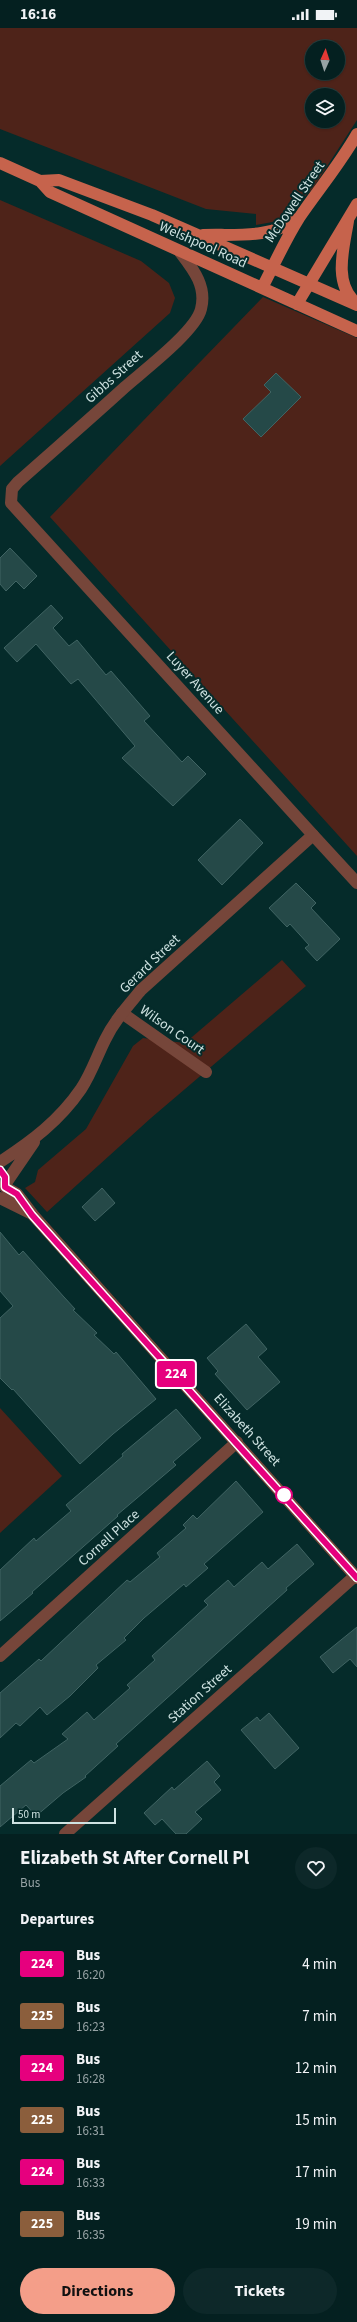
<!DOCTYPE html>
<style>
:root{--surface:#042020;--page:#0d2829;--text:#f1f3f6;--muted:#97a3a5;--line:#253e3e;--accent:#f49e89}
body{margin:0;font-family:"Source Sans 3",sans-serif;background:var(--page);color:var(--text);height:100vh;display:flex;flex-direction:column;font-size:15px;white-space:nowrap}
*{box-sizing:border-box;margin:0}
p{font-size:13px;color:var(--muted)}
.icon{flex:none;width:22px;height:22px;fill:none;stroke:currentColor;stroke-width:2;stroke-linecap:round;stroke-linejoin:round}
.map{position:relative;height:1806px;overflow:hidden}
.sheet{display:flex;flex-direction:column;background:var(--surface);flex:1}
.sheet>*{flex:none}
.badge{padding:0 8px;border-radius:3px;font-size:14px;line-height:26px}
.needle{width:26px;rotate:3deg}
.fabs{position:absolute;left:305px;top:12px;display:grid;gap:8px}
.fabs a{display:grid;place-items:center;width:40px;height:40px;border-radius:50%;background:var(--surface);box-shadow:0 1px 3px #0004,0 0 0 1px var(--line);font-size:20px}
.scale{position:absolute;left:12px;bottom:10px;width:104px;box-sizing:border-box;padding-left:4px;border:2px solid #cfe3e2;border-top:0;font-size:11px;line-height:14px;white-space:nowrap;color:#cfe3e2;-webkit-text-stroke:3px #052b2a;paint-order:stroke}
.map>.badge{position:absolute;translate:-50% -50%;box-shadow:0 0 0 2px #fff}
h2{padding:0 20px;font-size:15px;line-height:36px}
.round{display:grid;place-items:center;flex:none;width:42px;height:42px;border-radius:21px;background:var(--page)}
.overview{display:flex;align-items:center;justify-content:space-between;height:68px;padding:0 20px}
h1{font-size:19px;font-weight:700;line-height:30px}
.action{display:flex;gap:8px;margin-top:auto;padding:8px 20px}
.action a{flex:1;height:46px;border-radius:24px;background:var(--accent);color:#111;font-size:16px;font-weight:700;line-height:46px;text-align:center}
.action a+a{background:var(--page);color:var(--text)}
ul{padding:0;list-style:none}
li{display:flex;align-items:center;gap:12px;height:52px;padding:0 20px}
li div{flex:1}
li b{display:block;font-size:15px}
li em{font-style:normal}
li .badge{min-width:44px;font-weight:700;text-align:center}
.status{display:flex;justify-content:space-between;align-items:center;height:28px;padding:0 20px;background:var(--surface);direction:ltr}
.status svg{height:11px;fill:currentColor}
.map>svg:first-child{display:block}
.green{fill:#4e2319;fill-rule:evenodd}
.building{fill:#254948;stroke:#406463}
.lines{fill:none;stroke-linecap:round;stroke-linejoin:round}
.minor{stroke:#76463a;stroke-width:12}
.tertiary{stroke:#76463a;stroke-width:12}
.primary{stroke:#c6634c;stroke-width:12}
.line-casing{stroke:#fff;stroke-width:9}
.line{stroke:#e6007e;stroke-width:6}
.stop-dot{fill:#fff;stroke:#e6007e;stroke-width:2}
.labels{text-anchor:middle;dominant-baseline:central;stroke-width:4;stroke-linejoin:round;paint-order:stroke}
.street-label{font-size:14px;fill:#cfe3e2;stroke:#052b2a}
</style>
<div class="status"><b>16:16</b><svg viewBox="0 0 49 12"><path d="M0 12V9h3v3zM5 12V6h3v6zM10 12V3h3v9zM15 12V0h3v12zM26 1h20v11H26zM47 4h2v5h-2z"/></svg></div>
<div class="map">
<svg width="357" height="1806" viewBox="0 0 357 1806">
<rect width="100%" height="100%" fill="#052b2a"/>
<path class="green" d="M0,0H357V92L313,160L292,182L278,193L256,197V186L206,181L0,101ZM312,19H338V45H312ZM312,67H338V93H312Z
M0,172L141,233L169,255L175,270L170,285L0,438Z
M263,269L357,310V828L50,489Z
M282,932L306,958L151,1090L47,1184L25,1160L35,1154L38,1142L86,1101L133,1018L143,1010L185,1015Z
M0,1380L62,1448L0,1505Z"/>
<path class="building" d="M276,345L301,369L261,409L243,391L271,364L264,357Z
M10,520L37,548L24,561L16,553L6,563L0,556V530Z
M51,577L63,590L53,600L69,618L77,612L106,647L111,643L150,688L144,693L182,734L188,728L206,746L173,778L122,730L135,718L78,651L71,656L36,616L17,634L4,620Z
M240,791L263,815L222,857L198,832Z
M296,855L316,875L311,880L340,911L317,933L305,920L309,917L290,896L287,899L269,880Z
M102,1160L115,1175L95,1193L82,1179Z
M0,1204L19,1227L23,1223L64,1269L75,1281L73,1282L97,1305L94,1307L114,1326L116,1324L156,1371L113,1406L80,1436L13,1361L12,1362L0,1350V1290L13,1278L0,1263Z
M246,1296L267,1321L258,1329L280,1354L247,1382L215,1346L218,1343L207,1330Z
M176,1381L201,1410L173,1434L176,1437L117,1487L118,1488L32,1564L33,1565L0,1593V1542L34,1510L36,1513L71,1483L66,1477L123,1428L122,1426Z
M236,1453L263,1484L204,1536L208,1540L186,1559L184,1556L144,1590L124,1610L126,1612L96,1637L98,1640L70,1668L47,1687L40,1679L20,1698L16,1695L0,1710V1665L39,1631L41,1633L127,1552L130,1554L160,1529L157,1525L186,1500L183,1497L193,1487L197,1491Z
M297,1516L314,1536L286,1560L287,1562L116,1716L118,1718L85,1748L86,1749L63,1765L36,1788L26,1777L0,1799V1758L31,1732L34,1735L68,1711L62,1706L87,1684L94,1692L130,1660L127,1657L155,1632L152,1628L208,1577L204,1573L228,1552L234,1559L262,1534L268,1541Z
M357,1599V1639L350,1631L333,1645L320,1629Z
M269,1685L299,1720L275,1741L241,1702L257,1689L260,1693Z
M207,1733L220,1748L214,1754L221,1762L195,1784L202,1791L186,1806H176L162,1791L155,1797L144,1785L172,1759L174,1762Z"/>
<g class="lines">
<path class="minor" d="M11,475L313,807
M11,475L12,461L18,454C54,422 90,391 125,359C143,343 196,303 201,281C207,258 193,241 180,224
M122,985L206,1044
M0,1628L237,1414
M65,1806L355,1548"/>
<path class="tertiary" d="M0,1134C32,1113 59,1093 81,1061C91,1046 97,1028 105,1012C114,993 128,978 141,962L313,807L357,855
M6,1155L34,1114
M5,1159L17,1166L33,1187L357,1550
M0,1170L30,1185"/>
<path class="primary" d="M0,135L40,153L50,164L357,303
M40,153L59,152L152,187L357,277
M348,193C344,219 333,254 355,274
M203,207C234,206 271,211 297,191
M262,260C274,237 285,212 299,190C318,162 340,136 357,106
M297,276L357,176"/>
</g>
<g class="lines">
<defs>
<path id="line" d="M0,1142L5,1149V1159L17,1166L32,1187L357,1550"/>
</defs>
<use href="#line" class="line-casing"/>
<use href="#line" class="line"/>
</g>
<circle class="stop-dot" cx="284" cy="1467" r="8"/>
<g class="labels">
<g class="street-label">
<text transform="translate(295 174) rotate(-56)">McDowell Street</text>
<text transform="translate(203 217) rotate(24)">Welshpool Road</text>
<text transform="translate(114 349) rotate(-42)">Gibbs Street</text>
<text transform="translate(195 655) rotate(48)">Luyer Avenue</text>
<text transform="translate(150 936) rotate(-44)">Gerard Street</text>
<text transform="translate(172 1002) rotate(35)">Wilson Court</text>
<text transform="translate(247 1402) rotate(48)">Elizabeth Street</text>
<text transform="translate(109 1510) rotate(-42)">Cornell Place</text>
<text transform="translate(200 1666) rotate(-42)">Station Street</text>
</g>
</g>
</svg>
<div class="fabs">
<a><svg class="needle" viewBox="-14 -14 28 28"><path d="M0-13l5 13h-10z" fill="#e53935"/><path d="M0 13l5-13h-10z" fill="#97a3a5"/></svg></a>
<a><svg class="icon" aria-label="layers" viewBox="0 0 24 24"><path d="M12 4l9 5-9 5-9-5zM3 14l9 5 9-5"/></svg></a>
</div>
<div class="scale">50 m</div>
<b class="badge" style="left:176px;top:1346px;background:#e6007e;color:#fff">224</b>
</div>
<section class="sheet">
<div class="overview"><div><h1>Elizabeth St After Cornell Pl</h1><p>Bus</p></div><a class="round"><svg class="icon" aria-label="heart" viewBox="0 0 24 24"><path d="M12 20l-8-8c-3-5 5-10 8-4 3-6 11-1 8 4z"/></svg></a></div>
<h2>Departures</h2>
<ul>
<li><span class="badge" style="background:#e6007e;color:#fff">224</span><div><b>Bus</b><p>16:20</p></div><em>4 min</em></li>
<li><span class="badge" style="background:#8b5e3c;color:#fff">225</span><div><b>Bus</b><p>16:23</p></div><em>7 min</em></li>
<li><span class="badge" style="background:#e6007e;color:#fff">224</span><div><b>Bus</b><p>16:28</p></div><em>12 min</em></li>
<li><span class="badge" style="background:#8b5e3c;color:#fff">225</span><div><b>Bus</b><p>16:31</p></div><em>15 min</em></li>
<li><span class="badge" style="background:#e6007e;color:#fff">224</span><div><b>Bus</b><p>16:33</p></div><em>17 min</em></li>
<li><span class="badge" style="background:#8b5e3c;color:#fff">225</span><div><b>Bus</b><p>16:35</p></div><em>19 min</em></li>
</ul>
<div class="action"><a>Directions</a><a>Tickets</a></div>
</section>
